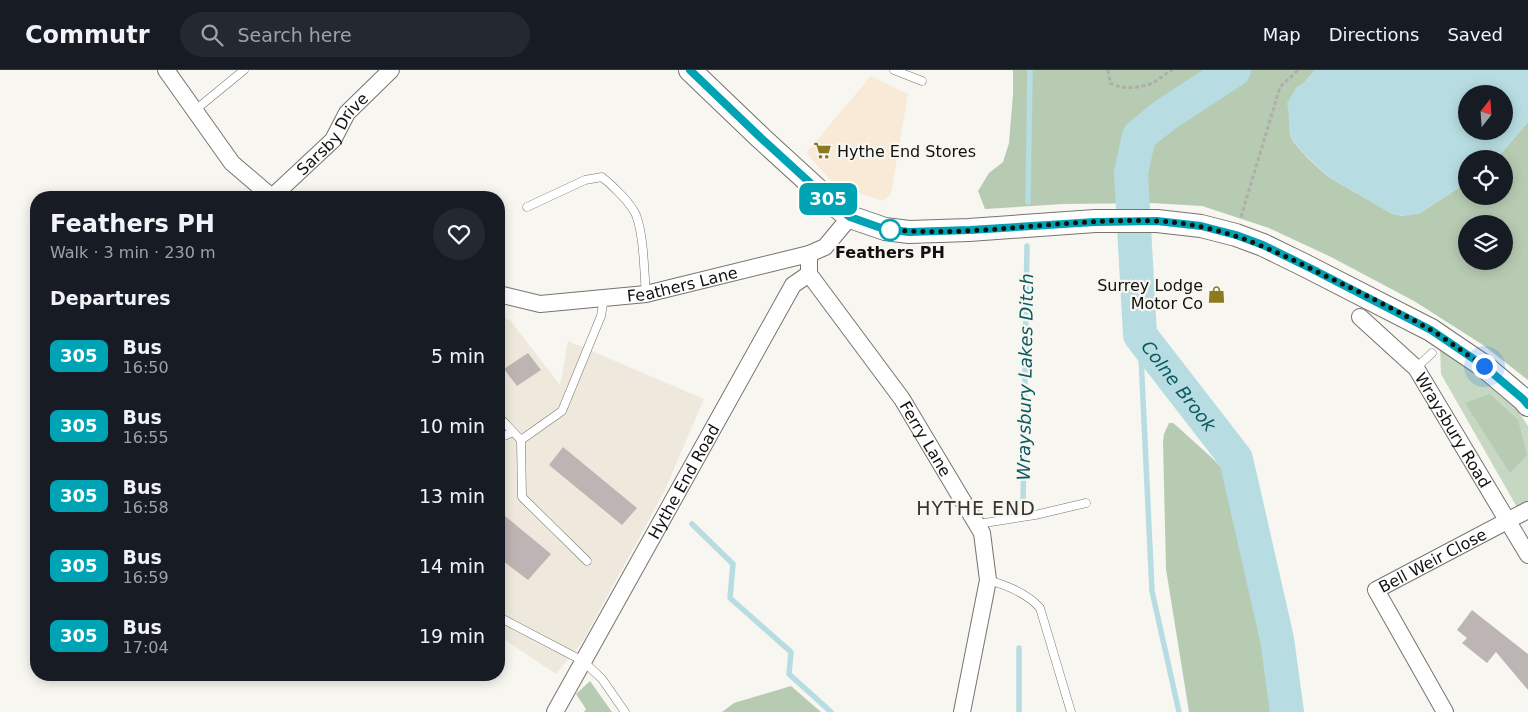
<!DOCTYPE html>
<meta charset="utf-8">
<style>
:root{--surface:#171b24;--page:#242831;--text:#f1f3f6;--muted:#9ea1a6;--line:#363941}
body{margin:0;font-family:"DejaVu Sans",sans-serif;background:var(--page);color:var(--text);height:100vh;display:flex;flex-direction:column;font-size:19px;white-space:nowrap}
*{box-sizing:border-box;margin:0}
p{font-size:16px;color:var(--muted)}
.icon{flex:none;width:28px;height:28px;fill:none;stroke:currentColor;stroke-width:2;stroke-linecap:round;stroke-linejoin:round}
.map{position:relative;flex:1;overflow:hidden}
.side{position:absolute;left:30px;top:121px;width:475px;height:490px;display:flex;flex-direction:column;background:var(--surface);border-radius:20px;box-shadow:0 2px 12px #0003}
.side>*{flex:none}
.badge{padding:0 10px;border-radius:8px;font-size:18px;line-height:32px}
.needle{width:32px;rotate:17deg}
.controls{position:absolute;left:1458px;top:15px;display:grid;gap:10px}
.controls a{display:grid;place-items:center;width:55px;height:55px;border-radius:50%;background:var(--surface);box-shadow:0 2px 12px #0003;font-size:25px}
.you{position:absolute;width:25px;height:25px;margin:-12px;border:4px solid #fff;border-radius:50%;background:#1a73e8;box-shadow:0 0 0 8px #1a73e833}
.map>.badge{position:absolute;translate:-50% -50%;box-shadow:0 0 0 2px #fff}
h2{padding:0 20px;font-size:19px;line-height:45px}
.round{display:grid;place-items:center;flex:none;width:52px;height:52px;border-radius:26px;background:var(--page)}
.summary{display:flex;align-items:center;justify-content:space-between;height:85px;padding:0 20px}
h1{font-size:24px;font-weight:700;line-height:38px}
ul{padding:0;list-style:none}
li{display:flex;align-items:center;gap:15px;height:70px;padding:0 20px}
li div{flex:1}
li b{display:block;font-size:19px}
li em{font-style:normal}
li .badge{min-width:55px;font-weight:700;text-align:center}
header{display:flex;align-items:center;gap:30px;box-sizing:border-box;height:70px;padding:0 25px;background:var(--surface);border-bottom:1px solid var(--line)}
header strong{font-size:24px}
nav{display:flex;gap:28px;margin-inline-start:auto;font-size:18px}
.search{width:350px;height:45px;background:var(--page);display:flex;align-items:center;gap:12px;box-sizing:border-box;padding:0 18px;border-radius:28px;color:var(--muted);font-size:19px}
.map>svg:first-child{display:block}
.commercial{fill:#f8ead6}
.built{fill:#eee9dc}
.green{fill:#c6d7c2}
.forest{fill:#b7cbb3;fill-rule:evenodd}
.water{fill:#b7dde2;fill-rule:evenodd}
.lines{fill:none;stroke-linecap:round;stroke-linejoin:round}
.stream{stroke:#b7dde2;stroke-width:5.5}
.river{stroke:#b7dde2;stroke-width:34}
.building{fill:#bcb5b3}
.service-casing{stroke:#76746f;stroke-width:9}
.minor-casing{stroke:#76746f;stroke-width:18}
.secondary-casing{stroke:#76746f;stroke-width:24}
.path{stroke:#b0aea9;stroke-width:3;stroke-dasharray:4 2.5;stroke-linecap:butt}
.service{stroke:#fff;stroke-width:8}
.minor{stroke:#fff;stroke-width:16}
.secondary{stroke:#fff;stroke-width:22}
.line-casing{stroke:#fff;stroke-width:11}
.line{stroke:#00a3b4;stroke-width:8}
.walk{stroke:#12110f;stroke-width:5;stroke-dasharray:0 9}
.stop-dot{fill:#fff;stroke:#00a3b4;stroke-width:2.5}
.labels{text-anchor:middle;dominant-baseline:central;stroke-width:4.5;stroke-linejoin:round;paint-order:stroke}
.street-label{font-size:16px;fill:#12110f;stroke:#f8f6f0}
.poi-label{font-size:16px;fill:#12110f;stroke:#f8f6f0;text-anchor:start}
.stop-label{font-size:16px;font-weight:bold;fill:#12110f;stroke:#f8f6f0}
.water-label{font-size:18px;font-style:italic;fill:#0a5a62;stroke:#f8f6f0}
.quarter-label{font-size:19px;letter-spacing:1px;fill:#363530;stroke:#f8f6f0}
</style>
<header>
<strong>Commutr</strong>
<div class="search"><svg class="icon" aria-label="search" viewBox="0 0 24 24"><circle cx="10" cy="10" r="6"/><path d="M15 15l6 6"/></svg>Search here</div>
<nav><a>Map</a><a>Directions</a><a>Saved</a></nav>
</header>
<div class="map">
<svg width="1528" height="642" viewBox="0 0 1528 642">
<rect width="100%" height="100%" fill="#f8f6f0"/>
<path class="commercial" d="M871,6L908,24L891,124L882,131L835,115L806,83Z"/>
<path class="built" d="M499,246L510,250L560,315L568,271L704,329L664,422L583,571L556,604L499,566Z"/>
<path class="green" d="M1440,276L1508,326L1528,356V432L1518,439L1441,304Z"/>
<path class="forest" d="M1013,0H1315L1303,14L1296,18C1292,33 1287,51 1291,67C1293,75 1324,104 1332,109L1391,143L1402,146L1420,143L1466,113V126H1504V89H1496L1528,52V310L1483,275L1414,231L1331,187L1269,158L1202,136L1151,133L1063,134L985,139L978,121L989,103L1003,92L1009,73L1013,24ZM1466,154H1504V191H1466Z
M1490,324L1518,350L1527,385L1510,403L1465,333Z
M1169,353H1173L1179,358C1198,376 1221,393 1235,415C1242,426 1246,439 1250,451L1278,619L1277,642H1189L1166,499L1163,372L1164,364Z
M590,611L612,642H584L586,639L576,624Z
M791,616L821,642H722L734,633Z"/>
<path class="water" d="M1315,0H1528V52L1496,89H1466V113L1420,143L1403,146L1391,143L1332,109C1325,104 1295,76 1292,69C1288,62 1290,44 1287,33L1296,18L1303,14ZM1466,24H1504V61H1466Z"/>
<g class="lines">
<path class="stream" d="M1028,132L1030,0
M1140,265L1152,521L1179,642
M1023,438L1027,176
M692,454L733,494L730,528L791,582L789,604L831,642
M1019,578V642"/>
<path class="river" id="s1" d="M1234,0L1165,45L1139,66L1131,103L1140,265L1236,389L1277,569L1287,642"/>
</g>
<path class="building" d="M528,283L541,300L517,316L504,299Z
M563,377L637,438L622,455L549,395Z
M499,441L551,484L528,510L499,488Z
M1472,540L1528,584V620L1496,582L1487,593L1462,573L1467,568L1457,560Z"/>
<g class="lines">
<defs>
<path id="service" d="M894,0L922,11
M194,41L244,0
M527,137L585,110L602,107C612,115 631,133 636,145C644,166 644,201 646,224
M1416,298L1432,283
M499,347L521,370L562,341L601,246L604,228
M499,368L513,362
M521,370L522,427L587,491
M978,454L1035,445L1086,433
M988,510C1006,515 1027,523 1040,538L1071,642
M499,547L583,591L602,609L625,642"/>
<g id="minor">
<path d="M166,0L232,93L273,128"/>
<path id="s2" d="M272,127L333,70L347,43L391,0"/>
<path id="s3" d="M809,204L902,329L982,463L988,510L962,642"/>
<path id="s4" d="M499,224L540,234L646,224L809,184L825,177L850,147"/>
<path id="s5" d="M1360,247L1416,298L1528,485"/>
<path id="s6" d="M555,642L793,215L809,204V184"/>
<path id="s7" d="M1445,642L1376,520L1528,440"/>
</g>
<path id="secondary" d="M690,0L761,68L831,132L850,147L885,159L909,162L969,160L1095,151H1157L1201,156L1236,165L1263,175L1302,194L1431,260L1484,296L1523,329L1528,335"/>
</defs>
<use href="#service" class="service-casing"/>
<use href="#minor" class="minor-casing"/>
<use href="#secondary" class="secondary-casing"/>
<path class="path" d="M1108,0L1110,13C1122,20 1140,18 1153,13C1160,9 1165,3 1173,0
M1241,147L1280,17L1298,0"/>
<use href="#service" class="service"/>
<use href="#minor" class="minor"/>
<use href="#secondary" class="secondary"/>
</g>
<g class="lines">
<defs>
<path id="line" d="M690,0L761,68L831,132L850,147L884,159L909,162L970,160L1095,152L1157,151L1201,156L1236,165L1263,175L1312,199L1431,260L1484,296L1523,329L1528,335"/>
</defs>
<use href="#line" class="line-casing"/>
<use href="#line" class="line"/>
<path class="walk" d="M890,160L884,159C973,169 1066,147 1156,151C1223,154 1271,179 1330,208C1364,224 1398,241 1431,260C1449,271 1466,284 1484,296"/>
</g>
<defs>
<symbol id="supermarket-bare" viewBox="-9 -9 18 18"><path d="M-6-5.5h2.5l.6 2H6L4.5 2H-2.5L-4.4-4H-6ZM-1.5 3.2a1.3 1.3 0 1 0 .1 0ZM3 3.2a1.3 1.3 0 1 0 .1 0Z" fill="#8b7a20" stroke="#f8f6f0" stroke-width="2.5" paint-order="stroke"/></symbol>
<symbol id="shop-bare" viewBox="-9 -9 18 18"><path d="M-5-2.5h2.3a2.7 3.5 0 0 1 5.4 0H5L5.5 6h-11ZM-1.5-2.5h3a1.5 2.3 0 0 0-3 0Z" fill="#8b7a20" stroke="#f8f6f0" stroke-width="2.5" paint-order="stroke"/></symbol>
</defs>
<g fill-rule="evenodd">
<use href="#supermarket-bare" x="810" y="68" width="25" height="25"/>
<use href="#shop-bare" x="1204" y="212" width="25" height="25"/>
</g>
<circle class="stop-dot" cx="890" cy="160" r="10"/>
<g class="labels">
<g class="street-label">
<text stroke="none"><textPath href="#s2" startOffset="88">Sarsby Drive</textPath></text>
<text stroke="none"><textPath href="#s4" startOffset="186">Feathers Lane</textPath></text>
<text stroke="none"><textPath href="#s5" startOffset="148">Wraysbury Road</textPath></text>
<text stroke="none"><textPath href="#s3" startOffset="202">Ferry Lane</textPath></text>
<text stroke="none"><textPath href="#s6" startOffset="264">Hythe End Road</textPath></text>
<text stroke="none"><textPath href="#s7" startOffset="204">Bell Weir Close</textPath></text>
</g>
<g class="poi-label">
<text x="837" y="81">Hythe End Stores</text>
<text x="1203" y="215" text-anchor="end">Surrey Lodge<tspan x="1203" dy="18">Motor Co</tspan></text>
</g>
<g class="stop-label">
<text x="890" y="182">Feathers PH</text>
</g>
<g class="water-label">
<text transform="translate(1025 307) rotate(-89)">Wraysbury Lakes Ditch</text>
<text stroke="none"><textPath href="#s1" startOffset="380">Colne Brook</textPath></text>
</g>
<g class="quarter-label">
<text x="976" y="438">HYTHE END</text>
</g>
</g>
</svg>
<div class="controls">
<a><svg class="needle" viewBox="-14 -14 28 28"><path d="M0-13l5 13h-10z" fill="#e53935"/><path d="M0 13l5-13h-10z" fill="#9ea1a6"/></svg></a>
<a><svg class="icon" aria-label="locate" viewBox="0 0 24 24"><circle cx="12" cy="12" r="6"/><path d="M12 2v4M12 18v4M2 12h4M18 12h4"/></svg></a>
<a><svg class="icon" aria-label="layers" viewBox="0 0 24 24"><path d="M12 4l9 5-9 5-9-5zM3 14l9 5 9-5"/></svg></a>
</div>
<div class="you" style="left:1484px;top:296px"></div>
<b class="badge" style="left:828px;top:129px;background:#00a3b4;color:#fff">305</b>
<section class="side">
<div class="summary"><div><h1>Feathers PH</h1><p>Walk · 3 min · 230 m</p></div><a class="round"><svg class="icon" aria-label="heart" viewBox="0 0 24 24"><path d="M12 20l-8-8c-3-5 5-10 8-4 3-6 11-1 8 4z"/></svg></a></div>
<h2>Departures</h2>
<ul>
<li><span class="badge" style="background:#00a3b4;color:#fff">305</span><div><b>Bus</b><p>16:50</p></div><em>5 min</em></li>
<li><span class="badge" style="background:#00a3b4;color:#fff">305</span><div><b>Bus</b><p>16:55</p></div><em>10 min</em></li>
<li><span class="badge" style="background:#00a3b4;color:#fff">305</span><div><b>Bus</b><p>16:58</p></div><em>13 min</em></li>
<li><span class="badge" style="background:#00a3b4;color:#fff">305</span><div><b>Bus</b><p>16:59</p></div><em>14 min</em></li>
<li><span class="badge" style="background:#00a3b4;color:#fff">305</span><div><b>Bus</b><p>17:04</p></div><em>19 min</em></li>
</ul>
</section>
</div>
